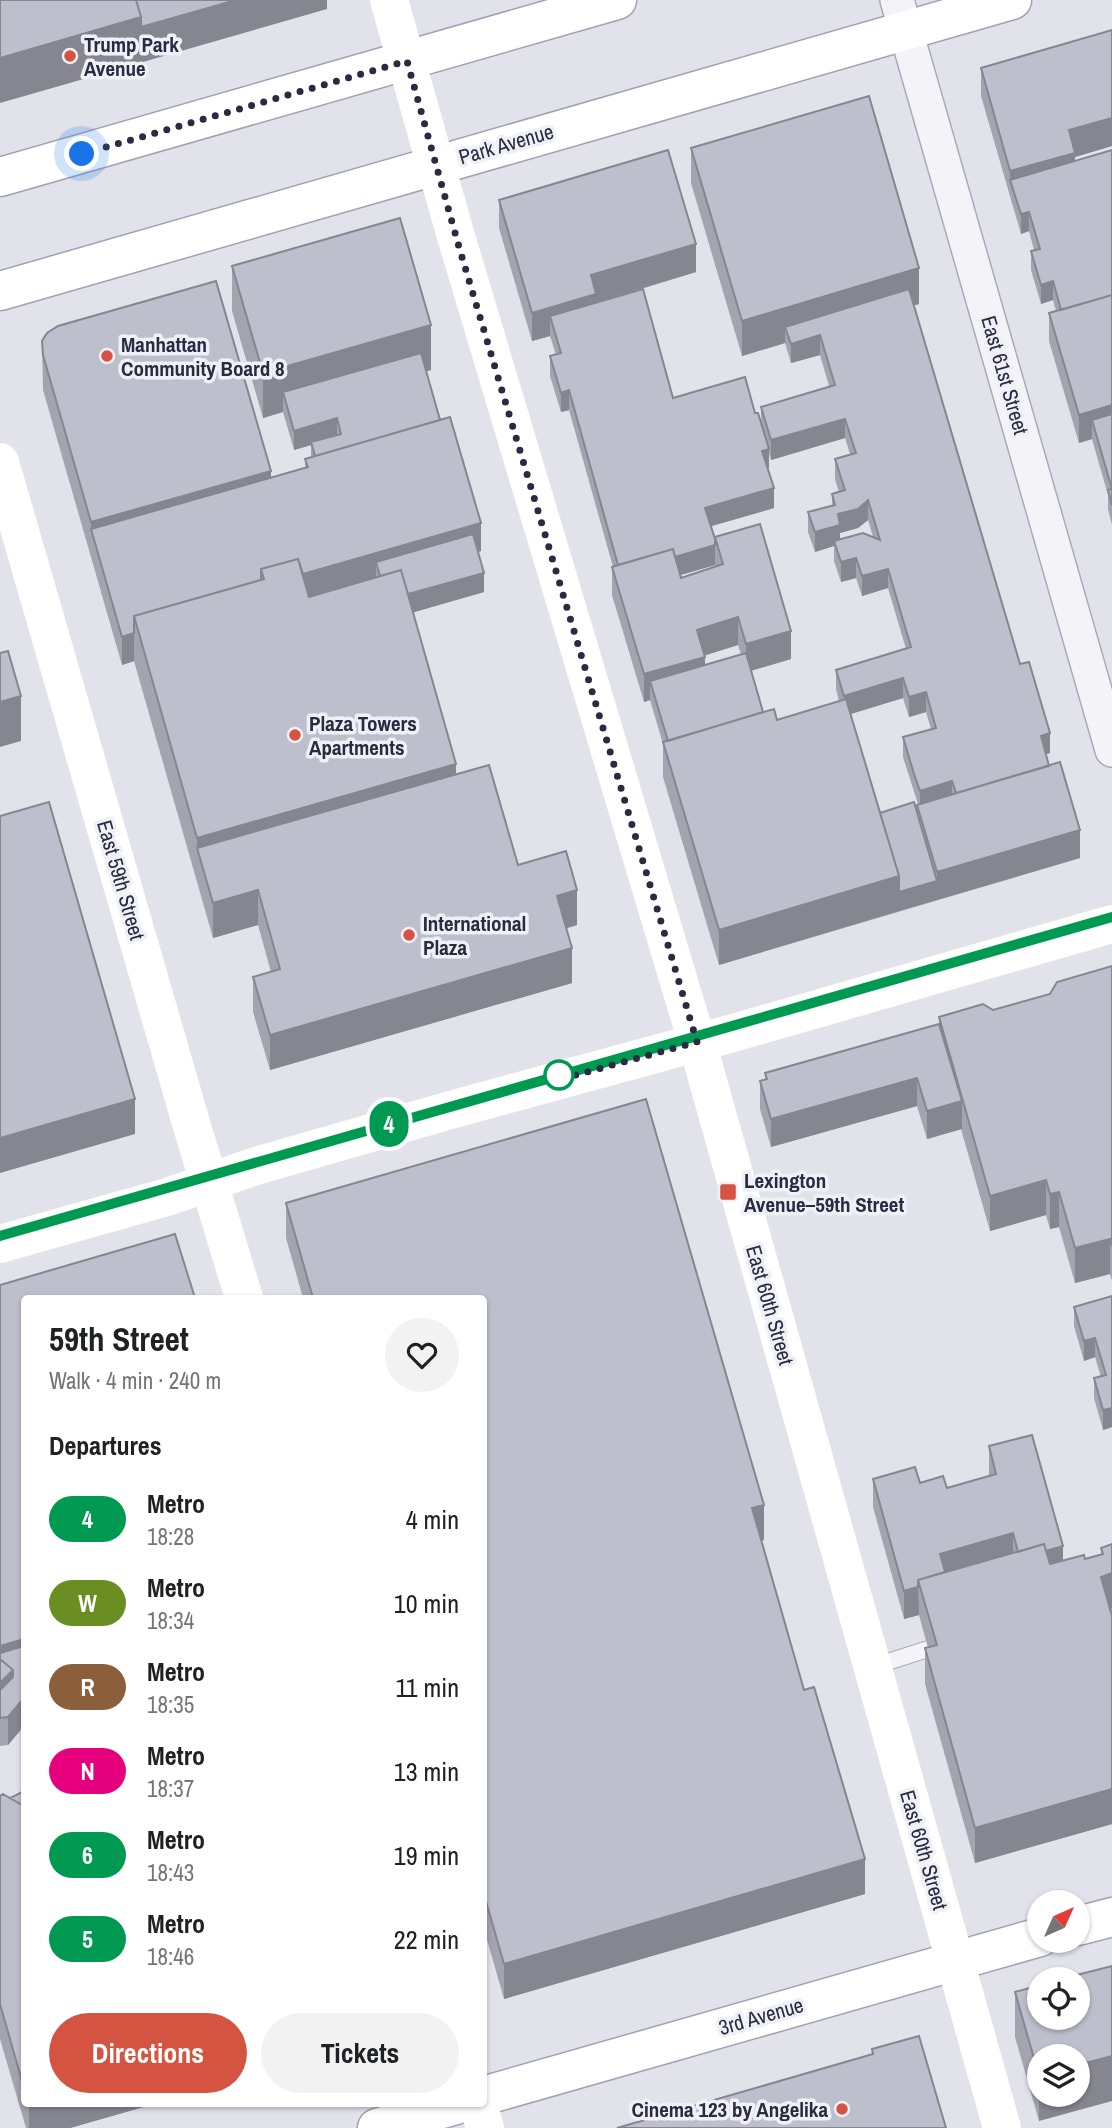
<!DOCTYPE html>
<meta charset="utf-8">
<style>
:root{--surface:#fff;--page:#f2f2f2;--text:#202124;--muted:#757577;--accent:#d45341}
body{margin:0;font-family:"Archivo Narrow",sans-serif;background:var(--page);color:var(--text);height:100vh;display:flex;flex-direction:column;font-size:26px;white-space:nowrap}
*{box-sizing:border-box;margin:0}
p{font-size:23px;color:var(--muted)}
.icon{flex:none;width:38px;height:38px;fill:none;stroke:currentColor;stroke-width:2;stroke-linecap:round;stroke-linejoin:round}
.map{position:relative;flex:1;overflow:hidden}
.side{position:absolute;left:21px;top:1295px;width:466px;height:812px;display:flex;flex-direction:column;background:var(--surface);border-radius:7px;box-shadow:0 2px 5px #0004}
.side>*{flex:none}
.badge{padding:0 14px;border-radius:23px;font-size:24px;line-height:46px}
.needle{width:46px;rotate:45deg}
.tools{position:absolute;left:1027px;top:1890px;display:grid;gap:14px}
.tools a{display:grid;place-items:center;width:63px;height:63px;border-radius:50%;background:var(--surface);box-shadow:0 2px 5px #0004;font-size:35px}
.you{position:absolute;width:35px;height:35px;margin:-18px;border:5px solid #fff;border-radius:50%;background:#1a73e8;box-shadow:0 0 0 10px #1a73e833}
.map>.badge{position:absolute;translate:-50% -50%;box-shadow:0 0 0 4px #fff}
h2{padding:0 28px;font-size:26px;line-height:63px}
.round{display:grid;place-items:center;flex:none;width:74px;height:74px;border-radius:37px;background:var(--page)}
.head{display:flex;align-items:center;justify-content:space-between;height:119px;padding:0 28px}
h1{font-size:33px;font-weight:700;line-height:52px}
.primary-button{display:flex;gap:14px;margin-top:auto;padding:14px 28px}
.primary-button a{flex:1;height:80px;border-radius:42px;background:var(--accent);color:#fff;font-size:28px;font-weight:700;line-height:80px;text-align:center}
.primary-button a+a{background:var(--page);color:var(--text)}
ul{padding:0;list-style:none}
li{display:flex;align-items:center;gap:21px;height:84px;padding:0 28px}
li div{flex:1}
li b{display:block;font-size:26px}
li em{font-style:normal}
li .badge{min-width:77px;font-weight:700;text-align:center}
.map>svg:first-child{display:block}
.lines{fill:none;stroke-linecap:round;stroke-linejoin:round}
.service-casing{stroke:#aaabb8;stroke-width:18}
.minor-casing{stroke:#aaabb8;stroke-width:36}
.primary-casing{stroke:#9fa2b6;stroke-width:41}
.service{stroke:#f4f4f8;stroke-width:16}
.minor{stroke:#f4f4f8;stroke-width:33}
.secondary{stroke:#fff;stroke-width:38}
.primary{stroke:#fff;stroke-width:38}
.wall{fill:#a3a4b0;fill-rule:evenodd}
.shaded-wall{fill:#858690}
.building{fill:#bebfcd;stroke:#858690;stroke-width:2}
.line-casing{stroke:#fff;stroke-width:16}
.line{stroke:#009952;stroke-width:10}
.walk{stroke:#282b42;stroke-width:7;stroke-dasharray:0 12.6}
.poi-dot{fill:#d45341;stroke:#f0f1f7;stroke-width:2.5}
.stop-dot{fill:#fff;stroke:#009952;stroke-width:3.5}
.labels{text-anchor:middle;dominant-baseline:central;stroke-width:7;stroke-linejoin:round;paint-order:stroke}
.poi-label{font-size:21px;font-weight:bold;fill:#282b42;stroke:#f0f1f7;text-anchor:start}
.street-label{font-size:21px;fill:#282b42;stroke:#f0f1f7}
</style>
<div class="map">
<svg width="1112" height="2128" viewBox="0 0 1112 2128">
<rect width="100%" height="100%" fill="#e1e2ea"/>
<g class="lines">
<defs>
<path id="service" d="M872,1667L928,1649"/>
<path id="minor" d="M897,0L1112,750"/>
<path id="primary" d="M0,177L617,0
M0,291L1012,0
M1078,1926L1112,1917
M483,2096L1040,1937
M377,2128L459,2104"/>
</defs>
<use href="#service" class="service-casing"/>
<use href="#minor" class="minor-casing"/>
<use href="#primary" class="primary-casing"/>
<use href="#service" class="service"/>
<use href="#minor" class="minor"/>
<path class="secondary" d="M389,0L455,233L697,1042L1002,2128
M0,462L191,1123L244,1298
M0,1244L167,1197L256,1166L454,1109L733,1033L1112,924
M478,2104L485,2128"/>
<use href="#primary" class="primary"/>
</g>
<path class="wall" d="M1112,30V146L1075,157V161L1112,150V525L1108,509V495L1092,439L1079,443L1049,341V313L1056,311L1053,300L1041,304L1031,270V251L1034,250L1029,231L1021,234L981,96V68Z
M691,148L919,304L914,305L1020,664L1050,753L1046,754L1080,858L719,965L663,777V744L650,700L644,702L612,595V567H613L569,410L561,412L550,376V356L556,355L550,336L532,341L499,228V200L696,272L596,303L673,398L755,413L761,422V407L829,386L820,355L791,363L785,343L742,356L691,183ZM845,438L850,454L835,459V479L839,492L832,494V506L808,512V532L815,552L834,546V561L841,582L856,578L862,596L888,588L906,649L836,670V689L839,701L777,720L763,712L751,671L791,659L715,539L711,526L774,508L768,469L769,468V453L771,460ZM868,520L873,537L840,539V533L858,528ZM715,565V567L681,578L680,575ZM738,645L741,654L705,665L704,655ZM903,698L909,717L926,712L931,729L903,737V757L918,804L917,812L880,813L851,714Z
M232,266L431,370L426,371L481,551L478,552L484,592L413,612L456,774L518,865L577,925L567,928L572,983L270,1070L253,1012V977L271,972L258,925L213,938L134,661L122,665L43,390L42,341L271,478L305,468V459L311,457V445L294,450L283,412L263,418L232,311Z
M1112,966V1281L1110,1274L1075,1283L1059,1227L1050,1229L1046,1215L990,1231L961,1129L927,1139L917,1106L771,1147L760,1109V1081L765,1079V1073L939,1024V1017L993,1010L1050,994Z
M646,1099L764,1505V1540L762,1541L804,1690L814,1687L865,1859V1894L504,1999L483,1926V1298H303L286,1238V1203Z
M0,1285L24,1298V1726L8,1745L0,1746Z
M1112,1296V1427L1103,1430L1094,1398V1378L1101,1377L1095,1357L1084,1361L1074,1326V1307Z
M989,1446L1063,1560L1085,1559L1101,1554V1548L1112,1544V1824L975,1863L925,1684V1648H928L919,1615L904,1619L873,1507V1479L920,1483L947,1488L989,1476Z
M24,1791V2104H154L70,2128H26L0,2039V1796L10,1798Z
M1112,1966L1039,2121L1015,2037V1992Z"/>
<path class="shaded-wall" d="M236,0H327V9L0,103V58L141,17Z
M1112,118V146L1075,157V181L1010,180V199V171L1069,130Z
M1029,212V231L1021,234V214Z
M696,244V272L596,302V322L550,316V336L532,341V313L591,275Z
M919,268V304L790,342L785,327V343L742,356V321Z
M1053,281V300L1041,304V285Z
M431,325V370L288,411L283,392V412L263,418V373Z
M820,335V355L791,363V344Z
M569,390V410L561,412V393Z
M1112,405V433L1092,420V439L1079,443V415Z
M337,418V438L311,442V445L294,450V431Z
M845,419V438L771,460V440Z
M769,449V468L762,470V451Z
M271,471V506L91,529V522Z
M774,488V508L705,528V508Z
M868,500V520L858,528L840,533V544L834,541V546L815,552V532L838,514Z
M481,523V551L381,580L376,562V581L264,614V586Z
M715,545V565L620,593V573Z
M856,558V578L841,582V562Z
M888,569V588L862,596V576Z
M484,573V592L387,620V600Z
M738,617V645L697,658V630Z
M791,631V659L746,672V644Z
M134,633V661L122,665V637Z
M705,657V685L650,681V700L644,702V674Z
M903,678V698L844,716V696Z
M926,692V712L909,717V697Z
M21,696V741L0,747V702Z
M1050,733V753L1041,756V736Z
M456,764V809L197,848V883V838Z
M952,781V801L920,810V791Z
M1080,830V858L899,911V892L937,881V872Z
M899,876V911L719,965V930Z
M258,890V925L213,938V903Z
M577,890V925L557,931V896Z
M572,948V983L270,1070V1035Z
M917,1078V1106L771,1147V1119Z
M135,1099V1134L0,1173V1138Z
M962,1101V1129L927,1139V1111Z
M1046,1180V1215L990,1231V1196Z
M1059,1192V1227L1050,1229V1194Z
M1110,1239V1274L1075,1283V1248Z
M1095,1338V1357L1084,1361V1341Z
M1112,1408V1427L1103,1430V1410Z
M764,1505V1540L752,1543V1508Z
M1013,1533V1561L947,1580L940,1554Z
M1063,1546V1574L1020,1558Z
M1112,1573V1608L1108,1610L1101,1577Z
M918,1587L919,1615L904,1619V1591Z
M24,1639V1674L0,1718V1646Z
M24,1698V1726L8,1745V1717Z
M1112,1789V1824L975,1863V1828Z
M865,1859V1894L504,1999V1964Z
M1112,2056V2101L1039,2121V2076L1040,2095H1078V2065Z
M33,2104H154L70,2128H29V2105Z"/>
<path class="building" d="M0,0H136L141,17L0,58Z
M136,0H236L141,27V17Z
M1112,30V118L1069,130L1075,153L1010,171L981,68Z
M869,96L919,268L742,321L691,148Z
M668,150L696,244L591,275L596,294L532,313L499,200Z
M1112,150V295L1061,310L1053,281L1041,285L1031,251L1040,249L1029,212L1021,214L1010,180Z
M400,218L431,325L263,373L232,266Z
M216,281L271,471L91,522L43,355L42,341L47,333L58,326Z
M643,289L673,398L745,377L755,413H758L769,449L762,451L774,488L705,508L715,539V545L675,557L673,549L618,565L569,390L561,393L550,356L561,353L550,316Z
M909,289L1020,664L1029,662L1050,733L1041,736L1049,766L956,793L952,781L920,791L914,774L903,737L936,728L926,692L909,697L903,678L844,696L836,670L911,647L888,569L862,576L856,558L841,562L834,541L863,533L880,540L868,500L858,509L838,514L840,525L815,532L808,512L835,505L832,494L845,490L835,459L856,453L845,419L771,440L761,407L835,385L820,335L791,344L785,327Z
M1112,295V405L1079,415L1049,313Z
M421,353L440,420L315,456L311,442L341,434L337,418L294,431L283,392Z
M1112,414V505L1108,490L1112,489L1092,420Z
M450,417L481,523L303,574L298,559L261,569V580L134,616V633L122,637L91,529L308,467L305,459Z
M760,524L791,631L746,644L738,617L697,630L705,657L644,674L612,567L673,549L681,578L723,564L715,537Z
M473,534L484,573L408,594L401,570L380,576L376,562Z
M298,559L309,597L401,570L456,764L197,838L134,616L264,579L261,569Z
M8,651L21,696L0,702V653Z
M746,653L763,712L668,741L650,681Z
M846,699L899,876L719,930L663,742L774,709L777,720Z
M1060,762L1080,830L937,872L917,805Z
M489,765L518,865L566,851L577,890L557,896L572,948L270,1035L253,977L280,969L258,890L213,903L197,848Z
M49,802L135,1099L0,1138V816Z
M914,802L937,881L899,892V876L880,813Z
M1112,966V1246L1110,1239L1075,1248L1059,1192L1050,1194L1046,1180L990,1196L939,1017L983,1004L993,1010L1050,994L1057,982Z
M939,1024L962,1101L927,1111L917,1078L771,1119L760,1081L767,1079L765,1073Z
M646,1099L764,1505L752,1508L804,1690L814,1687L865,1859L504,1964L483,1891V1298H313L286,1203Z
M175,1234L195,1298H24V1639L0,1646V1285Z
M1112,1296V1408L1103,1410L1094,1378L1106,1375L1095,1338L1084,1341L1074,1307Z
M1032,1435L1063,1546L1046,1551L1044,1544L1018,1552L1013,1533L940,1554L945,1572L918,1580V1587L904,1591L873,1479L915,1467L920,1483L943,1476L947,1488L996,1474L989,1446Z
M1044,1544L1050,1564L1084,1555L1085,1559L1103,1554L1101,1548L1112,1544V1573L1101,1577L1112,1616V1789L975,1828L925,1648L937,1645L918,1580Z
M24,1646V1698L8,1717L0,1718V1690L13,1677V1670L0,1659V1653Z
M0,1659L13,1670L0,1683Z
M24,1791V1806L10,1798Z
M3,1794L24,1806V2088L0,2004V1796Z
M1112,1966V2056L1078,2065V2056H1040L1039,2076L1015,1992L1040,1985V2018H1078V1979H1061Z
M919,2036L946,2128H617L873,2054L872,2049Z"/>
<g class="lines">
<defs>
<path id="line" d="M0,1236L1112,917"/>
</defs>
<use href="#line" class="line-casing"/>
<use href="#line" class="line"/>
<path class="walk" d="M82,154L407,61L459,247L697,1042L561,1079L559,1075"/>
</g>
<g class="poi-dot">
<circle cx="70" cy="56" r="7"/>
<circle cx="107" cy="356" r="7"/>
<circle cx="295" cy="735" r="7"/>
<circle cx="409" cy="935" r="7"/>
<rect x="719" y="1183" width="18" height="18" rx="3.5"/>
<circle cx="842" cy="2109" r="7"/>
</g>
<circle class="stop-dot" cx="559" cy="1075" r="14"/>
<g class="labels">
<g class="poi-label">
<text x="84" y="44">Trump Park<tspan x="84" dy="24">Avenue</tspan></text>
<text x="121" y="344">Manhattan<tspan x="121" dy="24">Community Board 8</tspan></text>
<text x="309" y="723">Plaza Towers<tspan x="309" dy="24">Apartments</tspan></text>
<text x="423" y="923">International<tspan x="423" dy="24">Plaza</tspan></text>
<text x="744" y="1180">Lexington<tspan x="744" dy="24">Avenue–59th Street</tspan></text>
<text x="828" y="2109" text-anchor="end">Cinema 123 by Angelika</text>
</g>
<g class="street-label">
<text transform="translate(506 144) rotate(-16)">Park Avenue</text>
<text transform="translate(1005 375) rotate(74)">East 61st Street</text>
<text transform="translate(121 880) rotate(74)">East 59th Street</text>
<text transform="translate(770 1305) rotate(74)">East 60th Street</text>
<text transform="translate(924 1850) rotate(74)">East 60th Street</text>
<text transform="translate(761 2016) rotate(-16)">3rd Avenue</text>
</g>
</g>
</svg>
<div class="tools">
<a><svg class="needle" viewBox="-14 -14 28 28"><path d="M0-13l5 13h-10z" fill="#e53935"/><path d="M0 13l5-13h-10z" fill="#757577"/></svg></a>
<a><svg class="icon" aria-label="locate" viewBox="0 0 24 24"><circle cx="12" cy="12" r="6"/><path d="M12 2v4M12 18v4M2 12h4M18 12h4"/></svg></a>
<a><svg class="icon" aria-label="layers" viewBox="0 0 24 24"><path d="M12 4l9 5-9 5-9-5zM3 14l9 5 9-5"/></svg></a>
</div>
<div class="you" style="left:82px;top:154px"></div>
<b class="badge" style="left:389px;top:1124px;background:#009952;color:#fff">4</b>
<section class="side">
<div class="head"><div><h1>59th Street</h1><p>Walk · 4 min · 240 m</p></div><a class="round"><svg class="icon" aria-label="heart" viewBox="0 0 24 24"><path d="M12 20l-8-8c-3-5 5-10 8-4 3-6 11-1 8 4z"/></svg></a></div>
<h2>Departures</h2>
<ul>
<li><span class="badge" style="background:#009952;color:#fff">4</span><div><b>Metro</b><p>18:28</p></div><em>4 min</em></li>
<li><span class="badge" style="background:#6b8e23;color:#fff">W</span><div><b>Metro</b><p>18:34</p></div><em>10 min</em></li>
<li><span class="badge" style="background:#8b5e3c;color:#fff">R</span><div><b>Metro</b><p>18:35</p></div><em>11 min</em></li>
<li><span class="badge" style="background:#e6007e;color:#fff">N</span><div><b>Metro</b><p>18:37</p></div><em>13 min</em></li>
<li><span class="badge" style="background:#009952;color:#fff">6</span><div><b>Metro</b><p>18:43</p></div><em>19 min</em></li>
<li><span class="badge" style="background:#009952;color:#fff">5</span><div><b>Metro</b><p>18:46</p></div><em>22 min</em></li>
</ul>
<div class="primary-button"><a>Directions</a><a>Tickets</a></div>
</section>
</div>
